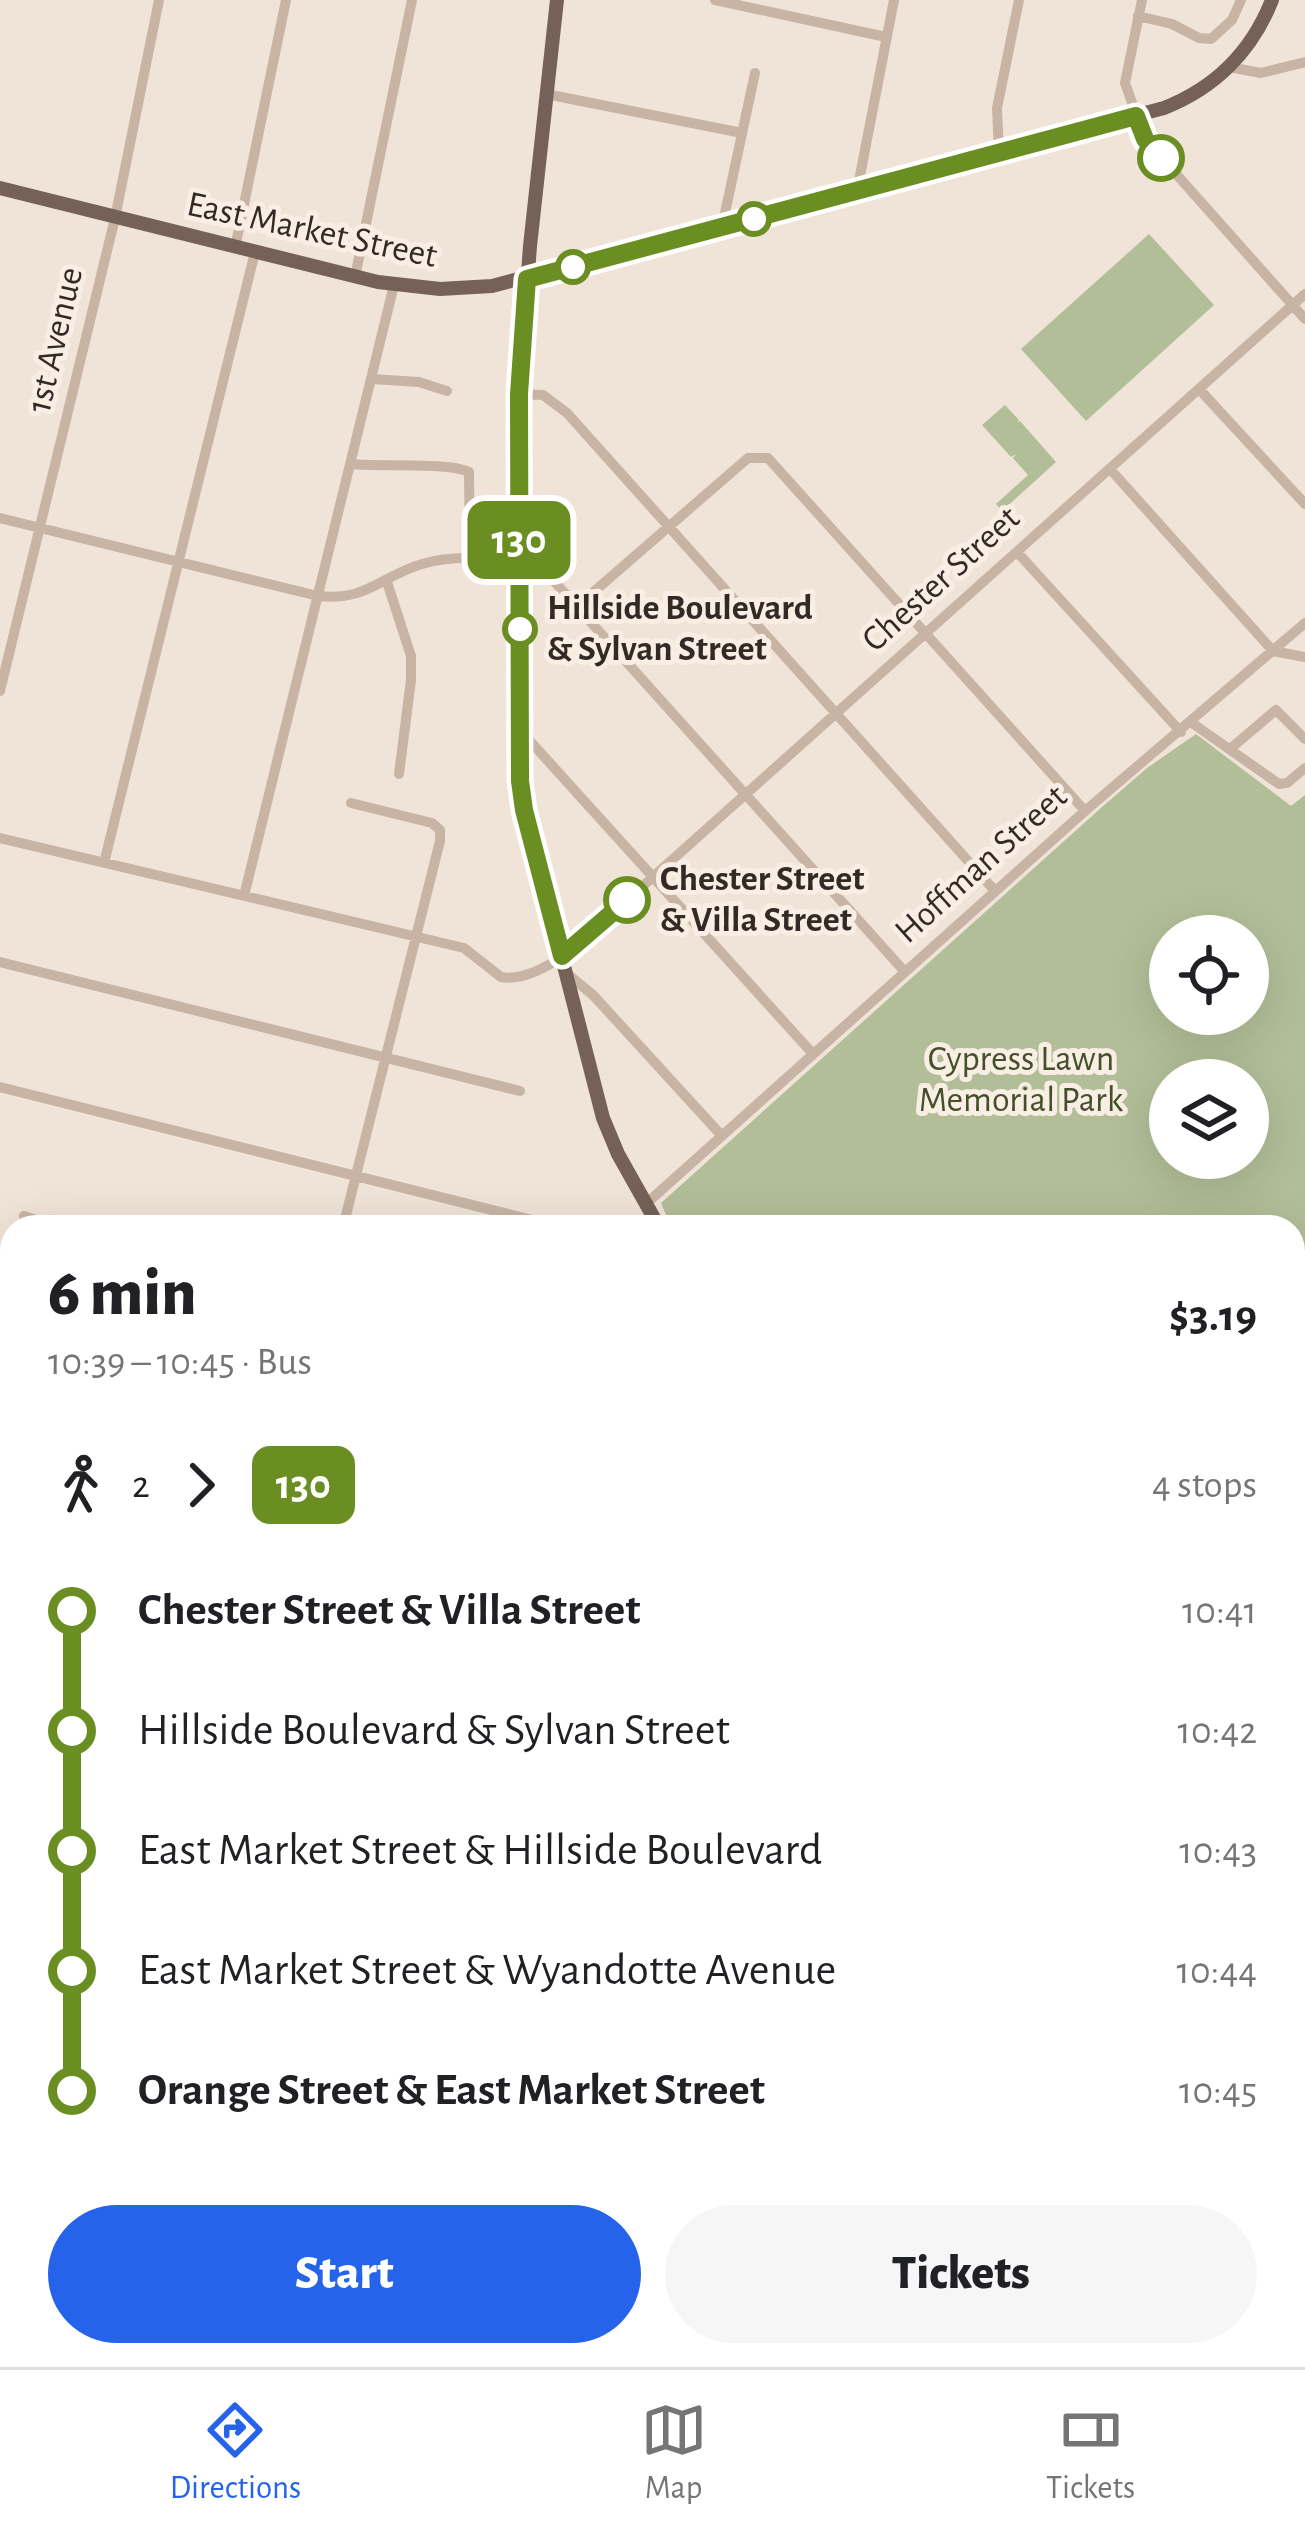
<!DOCTYPE html>
<meta charset="utf-8">
<style>
:root{--surface:#fff;--page:#f6f6f6;--text:#202124;--muted:#757577;--line:#e0e0e0;--accent:#2563eb}
body{margin:0;font-family:"Alegreya Sans",sans-serif;background:var(--page);color:var(--text);height:100vh;display:flex;flex-direction:column;font-size:45px;white-space:nowrap}
*{box-sizing:border-box;margin:0}
p{font-size:39px;color:var(--muted)}
.icon{flex:none;width:66px;height:66px;fill:none;stroke:currentColor;stroke-width:2;stroke-linecap:round;stroke-linejoin:round}
.map{position:relative;flex:1;overflow:hidden}
.panel{position:absolute;left:0px;top:1215px;width:1305px;height:1152px;display:flex;flex-direction:column;background:var(--surface);border-radius:36px 36px 0 0;box-shadow:0 12px 48px #0002}
.panel>*{flex:none}
.badge{padding:0 24px;border-radius:18px;font-size:42px;line-height:78px}
.fabs{position:absolute;left:1149px;top:915px;display:grid;gap:24px}
.fabs a{display:grid;place-items:center;width:120px;height:120px;border-radius:50%;background:var(--surface);box-shadow:0 12px 48px #0002;font-size:60px}
.map>.badge{position:absolute;translate:-50% -50%;box-shadow:0 0 0 6px #fff}
.legs{display:flex;align-items:center;gap:18px;height:132px;padding:0 48px;font-size:39px}
.legs p{margin-inline-start:auto}
.overview{display:flex;align-items:center;justify-content:space-between;height:204px;padding:0 48px}
h1{font-size:66px;font-weight:800;line-height:90px}
.cta{display:flex;gap:24px;margin-top:auto;padding:24px 48px}
.cta a{flex:1;height:138px;border-radius:72px;background:var(--accent);color:#fff;font-size:48px;font-weight:800;line-height:138px;text-align:center}
.cta a+a{background:var(--page);color:var(--text)}
ul{padding:0 48px;list-style:none}
li{display:flex;align-items:center;gap:42px;height:120px;font-size:45px}
li i{display:grid;place-items:center;width:18px;height:100%;margin:0 15px;background:currentColor}
li i::after{content:'';width:30px;height:30px;margin:-15px;border:9px solid;border-radius:50%;background:var(--surface)}
li p{margin-inline-start:auto}
li:first-child i{background:linear-gradient(#0000 50%,currentColor 0)}
li:last-child i{background:linear-gradient(currentColor 50%,#0000 0)}
.dock{display:flex;justify-content:space-around;align-items:center;height:168px;border-top:3px solid var(--line);background:var(--surface);font-size:33px;color:var(--muted)}
.dock a{display:grid;justify-items:center;gap:6px}
.dock .selected{color:var(--accent)}
.map>svg:first-child{display:block}
.green{fill:#b2be98;fill-rule:evenodd}
.lines{fill:none;stroke-linecap:round;stroke-linejoin:round}
.stream{stroke:#78aaac;stroke-width:3}
.minor{stroke:#c7b4a4;stroke-width:10}
.major{stroke:#756157;stroke-width:14}
.rail-casing{stroke:#332a26;stroke-width:8}
.rail{stroke:#f8eee4;stroke-width:3;stroke-dasharray:9;stroke-linecap:butt}
.line-1-casing{stroke:#fff;stroke-width:27}
.line-1{stroke:#6b8e23;stroke-width:18}
.stop-1-dot{fill:#fff;stroke:#6b8e23;stroke-width:6}
.labels{text-anchor:middle;dominant-baseline:central;stroke-width:10;stroke-linejoin:round;paint-order:stroke}
.street-label{font-size:36px;fill:#332a26;stroke:#f8eee4}
.stop-label{font-size:36px;font-weight:bold;fill:#332a26;stroke:#f8eee4;text-anchor:start}
.park-label{font-size:36px;fill:#43502a;stroke:#f8eee4}
</style>
<div class="map">
<svg width="1305" height="2367" viewBox="0 0 1305 2367">
<rect width="100%" height="100%" fill="#f0e4d8"/>
<path class="green" d="M1149,234L1214,305L1086,421L1021,349Z
M1005,405L1019,420L1017,423L1020,421L1056,462L1002,511L996,504L1028,475L1013,458L1016,454L1011,457L982,425Z
M1196,734L1291,806L1305,795V2138L1293,2124V1227H671L661,1203L1102,807L1147,768ZM1170,936H1248V1014H1170ZM1170,1080H1248V1158H1170Z
M0,1966L8,1968L12,1981V2255L0,2261Z
M12,2266V2355H97L90,2367H0V2271Z
M378,2355H701L676,2367H383Z"/>
<g class="lines">
<path class="stream" d="M147,2367L150,2355"/>
<path class="minor" d="M715,0L886,37
M1142,0L1125,83L1145,139L1305,319
M1138,16L1172,24L1199,38L1211,39L1232,20L1241,0
M1229,67L1261,73L1305,62
M546,94L742,133
M999,153L997,108L1019,0
M857,191L894,0
M722,227L755,73
M235,248L286,0
M355,277L412,0
M372,379L419,382L447,391
M1199,389L1305,504
M519,394L543,395L567,413L995,891
M352,464C379,467 450,462 469,472L470,560
M1110,469L1273,651L1305,657
M0,518L318,596C368,601 379,577 422,564C459,553 506,559 543,569L905,972
M1017,552L1181,732
M387,582L411,656V680L399,774
M575,608L748,458H768L1085,811
M0,691L115,218L159,0
M1192,723L1279,784L1287,783L1305,768
M520,730L813,1054
M1230,749L1276,710L1305,739
M0,838L464,948L501,977C549,986 618,907 653,877L1305,294
M104,863L255,252
M244,896L394,285
M0,962L520,1091
M566,973L593,995L722,1136
M0,1087L560,1227
M648,1202L1085,811L1305,623
M24,1216L58,1227
M343,1227L440,841V830L432,823L351,803
M0,1448L12,1464
M0,1935L12,1926"/>
<path class="major" d="M557,0L530,246L519,394L520,781L524,810L603,1118L618,1154L659,1227
M0,188L378,282L440,289L492,286L1164,108C1215,88 1252,51 1272,0
M0,1798L12,1825
M0,1865L12,1891
M1293,2151L1305,2164
M223,2355L228,2367
M253,2355L259,2367
M713,2367L738,2355"/>
<defs>
<path id="rail" d="M0,1507L12,1525"/>
</defs>
<use href="#rail" class="rail-casing"/>
<use href="#rail" class="rail"/>
</g>
<g class="lines">
<defs>
<path id="line-1" d="M627,900L562,956L524,810L520,781L519,394L527,279L1136,116L1145,139L1161,158"/>
</defs>
<use href="#line-1" class="line-1-casing"/>
<use href="#line-1" class="line-1"/>
</g>
<g class="stop-1-dot">
<circle cx="1161" cy="158" r="21"/>
<circle cx="754" cy="219" r="15"/>
<circle cx="573" cy="267" r="15"/>
<circle cx="520" cy="629" r="15"/>
<circle cx="627" cy="900" r="21"/>
</g>
<g class="labels">
<g class="street-label">
<text transform="translate(312 230) rotate(12)">East Market Street</text>
<text transform="translate(55 340) rotate(-77)">1st Avenue</text>
<text transform="translate(941 579) rotate(-42)">Chester Street</text>
<text transform="translate(981 864) rotate(-42)">Hoffman Street</text>
</g>
<g class="stop-label">
<text x="547" y="608">Hillside Boulevard<tspan x="547" dy="41">&amp; Sylvan Street</tspan></text>
<text x="660" y="879">Chester Street<tspan x="660" dy="41">&amp; Villa Street</tspan></text>
</g>
<g class="park-label">
<text x="1021" y="1059">Cypress Lawn<tspan x="1021" dy="41">Memorial Park</tspan></text>
</g>
</g>
</svg>
<div class="fabs">
<a><svg class="icon" aria-label="locate" viewBox="0 0 24 24"><circle cx="12" cy="12" r="6"/><path d="M12 2v4M12 18v4M2 12h4M18 12h4"/></svg></a>
<a><svg class="icon" aria-label="layers" viewBox="0 0 24 24"><path d="M12 4l9 5-9 5-9-5zM3 14l9 5 9-5"/></svg></a>
</div>
<b class="badge" style="left:519px;top:540px;background:#6b8e23;color:#fff">130</b>
<section class="panel">
<div class="overview"><div><h1>6 min</h1><p>10:39 – 10:45 · Bus</p></div><b>$3.19</b></div>
<div class="legs"><svg class="icon" aria-label="walk" viewBox="0 0 24 24"><circle cx="13" cy="4" r="2"/><path d="M13 8l-2 6 4 7M11 14l-3 7M7 12l3-4h3l4 4"/></svg>2<svg class="icon" aria-label="forward" viewBox="0 0 24 24"><path d="M9 5l7 7-7 7"/></svg><b class="badge" style="background:#6b8e23;color:#fff">130</b><p>4 stops</p></div>
<ul>
<li><i style="color:#6b8e23"></i><b>Chester Street &amp; Villa Street</b><p>10:41</p></li>
<li><i style="color:#6b8e23"></i><span>Hillside Boulevard &amp; Sylvan Street</span><p>10:42</p></li>
<li><i style="color:#6b8e23"></i><span>East Market Street &amp; Hillside Boulevard</span><p>10:43</p></li>
<li><i style="color:#6b8e23"></i><span>East Market Street &amp; Wyandotte Avenue</span><p>10:44</p></li>
<li><i style="color:#6b8e23"></i><b>Orange Street &amp; East Market Street</b><p>10:45</p></li>
</ul>
<div class="cta"><a>Start</a><a>Tickets</a></div>
</section>
</div>
<nav class="dock">
<a class="selected"><svg class="icon" aria-label="directions" viewBox="0 0 24 24"><path d="M12 3l9 9-9 9-9-9zM9 14v-3h6M13 9l2 2-2 2"/></svg>Directions</a>
<a><svg class="icon" aria-label="map" viewBox="0 0 24 24"><path d="M3 6l6-2 6 2 6-2v14l-6 2-6-2-6 2zM9 4v14M15 6v14"/></svg>Map</a>
<a><svg class="icon" aria-label="tickets" viewBox="0 0 24 24"><path d="M3 7h18v10H3zM15 7v10"/></svg>Tickets</a>
</nav>
